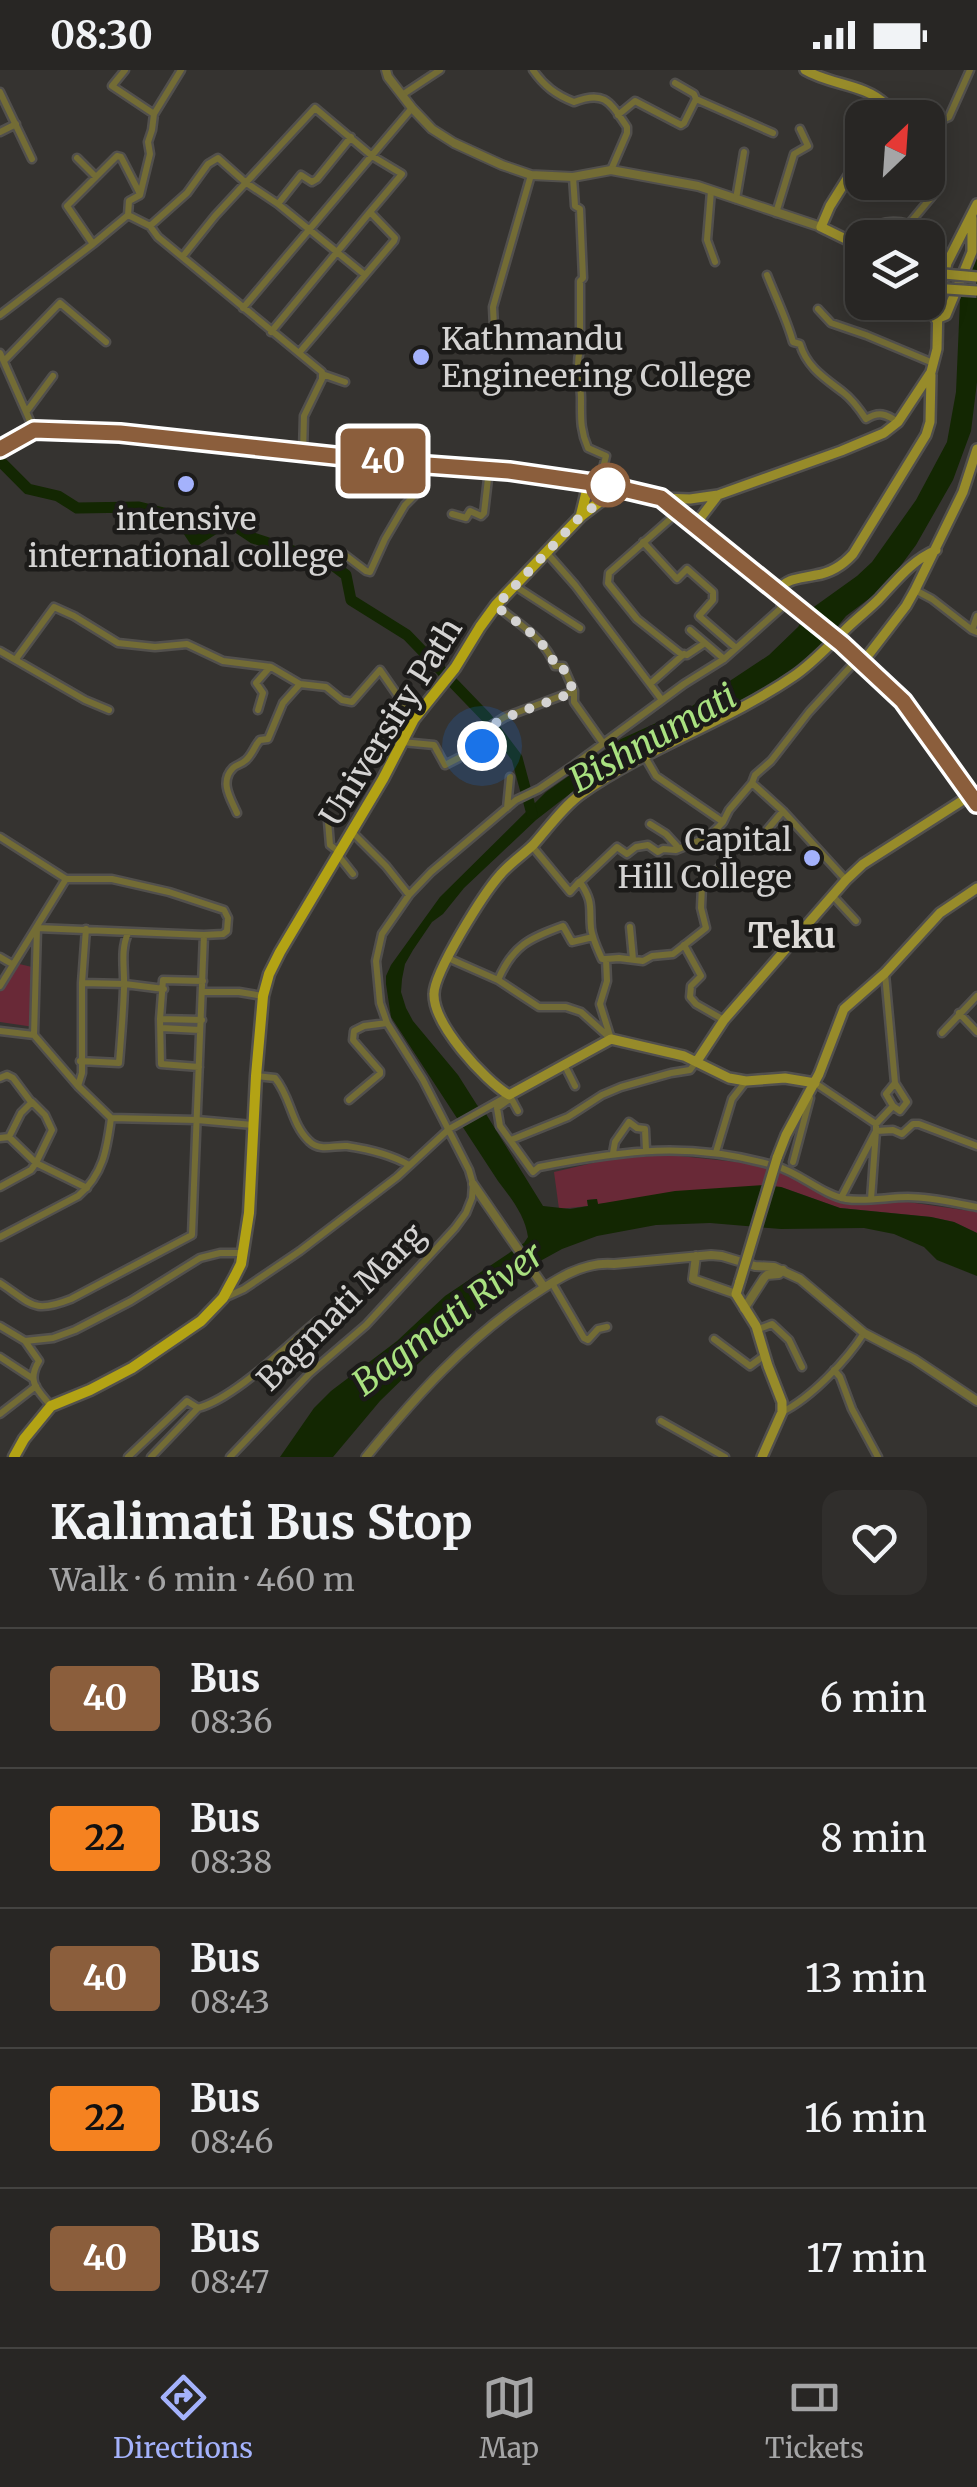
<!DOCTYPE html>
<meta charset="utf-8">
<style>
:root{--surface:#282624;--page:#302e2c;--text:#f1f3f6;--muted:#a5a5a6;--line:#444341;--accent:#a4b2fc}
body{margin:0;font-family:Merriweather,serif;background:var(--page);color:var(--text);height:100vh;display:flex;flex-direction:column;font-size:38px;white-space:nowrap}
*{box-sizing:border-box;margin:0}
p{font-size:32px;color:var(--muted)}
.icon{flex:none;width:55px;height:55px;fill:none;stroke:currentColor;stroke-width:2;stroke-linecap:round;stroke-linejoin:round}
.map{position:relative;height:1387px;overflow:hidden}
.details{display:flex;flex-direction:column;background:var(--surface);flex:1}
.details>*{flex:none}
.badge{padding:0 20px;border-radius:8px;font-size:35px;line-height:65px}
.needle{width:65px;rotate:25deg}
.fabs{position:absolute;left:845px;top:30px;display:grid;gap:20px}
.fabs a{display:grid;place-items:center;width:100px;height:100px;border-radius:20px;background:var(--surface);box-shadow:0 5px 25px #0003,0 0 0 2px var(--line);font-size:50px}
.you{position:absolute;width:50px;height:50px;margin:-25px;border:8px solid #fff;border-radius:50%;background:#1a73e8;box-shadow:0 0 0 15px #1a73e833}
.map>.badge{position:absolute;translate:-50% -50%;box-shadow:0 0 0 5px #fff}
.round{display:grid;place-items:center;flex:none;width:105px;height:105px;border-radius:20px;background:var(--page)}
.head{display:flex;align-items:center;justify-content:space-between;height:170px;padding:0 50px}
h1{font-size:48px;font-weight:700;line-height:75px}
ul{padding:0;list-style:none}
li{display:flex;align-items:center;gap:30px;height:140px;padding:0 50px;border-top:2px solid var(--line)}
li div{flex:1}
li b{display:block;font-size:38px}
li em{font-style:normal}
li .badge{min-width:110px;font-weight:700;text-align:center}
.status{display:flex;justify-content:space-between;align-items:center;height:70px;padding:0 50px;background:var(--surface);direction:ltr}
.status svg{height:28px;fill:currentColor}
.tabs{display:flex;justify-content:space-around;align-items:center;height:140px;border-top:2px solid var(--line);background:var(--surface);font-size:28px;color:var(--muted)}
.tabs a{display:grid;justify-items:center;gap:5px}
.tabs .active{color:var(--accent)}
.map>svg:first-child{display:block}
.green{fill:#692937}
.water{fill:#132702}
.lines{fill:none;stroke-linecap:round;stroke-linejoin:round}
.river{stroke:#132702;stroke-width:11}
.minor-casing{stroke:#52504d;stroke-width:11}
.tertiary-casing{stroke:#52504d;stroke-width:12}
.secondary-casing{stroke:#52504d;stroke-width:14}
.primary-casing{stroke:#52504d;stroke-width:15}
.trunk-casing{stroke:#52504d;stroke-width:15}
.minor{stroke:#736c35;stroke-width:6}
.tertiary{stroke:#736c35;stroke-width:8}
.secondary{stroke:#978b2a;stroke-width:9}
.primary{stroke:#b3a314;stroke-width:10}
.trunk{stroke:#bdae2c;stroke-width:10}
.secondary-bridge-casing{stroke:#52504d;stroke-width:14;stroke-linecap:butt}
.trunk-bridge-casing{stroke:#52504d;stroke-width:15;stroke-linecap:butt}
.secondary-bridge{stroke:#978b2a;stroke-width:9}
.trunk-bridge{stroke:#bdae2c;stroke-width:10}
.line-casing{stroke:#fff;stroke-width:22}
.line{stroke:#8b5e3c;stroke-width:15}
.walk{stroke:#d4d3d2;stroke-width:10;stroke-dasharray:0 18}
.poi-dot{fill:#a4b2fc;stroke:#1c1b19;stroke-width:4}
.stop-dot{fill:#fff;stroke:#8b5e3c;stroke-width:5}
.labels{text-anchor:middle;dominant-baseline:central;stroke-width:9;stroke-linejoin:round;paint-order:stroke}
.poi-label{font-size:32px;fill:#d4d3d2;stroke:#1c1b19;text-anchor:start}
.street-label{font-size:32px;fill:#d4d3d2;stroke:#1c1b19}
.water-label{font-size:35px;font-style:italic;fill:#a9e180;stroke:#1c1b19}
.neighbourhood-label{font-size:35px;font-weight:bold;fill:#dddad7;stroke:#1c1b19}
</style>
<div class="status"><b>08:30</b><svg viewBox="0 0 49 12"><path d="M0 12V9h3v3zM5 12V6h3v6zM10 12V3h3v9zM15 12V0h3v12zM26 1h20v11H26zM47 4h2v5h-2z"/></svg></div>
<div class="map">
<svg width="977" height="1387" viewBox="0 0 977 1387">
<rect width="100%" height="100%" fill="#353330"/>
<path class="green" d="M15,893L32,897L34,957L0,952V922Z
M670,1085L756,1094L801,1110L842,1131L908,1132L977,1142V1163L954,1152L931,1147L840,1138L781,1117L598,1134L596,1129L587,1130L588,1136L559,1139L554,1102L614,1088Z"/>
<path class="water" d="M977,185V312L971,361L953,410L916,475L896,502L878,522L846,546L813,586L761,623L597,705L563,729L536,750L464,818L443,844L432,852L413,880L405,894L402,909L401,922L406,938L413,951L458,1005L477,1035L486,1044L543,1136L570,1139L588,1136L587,1130L597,1129L598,1134L675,1121L765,1115L781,1117L840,1138L931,1147L954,1152L977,1163V1206L937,1190L924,1177L894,1164L864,1158L781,1159L710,1153L656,1155L597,1166L562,1179L542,1190L464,1249L380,1331L333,1387H280L314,1338L331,1321L397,1271L445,1226L524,1173L528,1167C525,1145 511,1128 498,1111L391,947L386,914V906L391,895L440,827L546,722L621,669L689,638L769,585L798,557L811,539L857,506L872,492L916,430L947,372L956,322L960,230Z"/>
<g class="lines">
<path class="river" d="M0,391L28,419L58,426L77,438L139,437L168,444L183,453L195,471L214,459L232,454L253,468L330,493L346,505L351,530L407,565L486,647L517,688L532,744"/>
<defs>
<path id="minor" d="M533,0C544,16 556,25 574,32C605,20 610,32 627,57V63L611,100
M675,13L694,24L696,29
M0,22L32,89
M402,25L440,0
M154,44L181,0
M618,45L635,31L681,55L684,53L696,29L773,63
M0,62L16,54
M77,88L96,107
M573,107L575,136L580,139L583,208L580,211V280C575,298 581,311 581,329C581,348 580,360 588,378L606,386L599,414
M711,121L707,170L715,192
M736,129L744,82
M278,134L301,105L312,112L317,109L351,67
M776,143L794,84L808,76L800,59
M128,145L150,156L158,167L322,302V309L304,346L303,382
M150,156L187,123L208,94L218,88L245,112L278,134L365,205
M93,174L67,136L117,86L121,87L140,124
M857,174C870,154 886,148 909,154L934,124L940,103L933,90L942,50L949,47L970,0
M183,186L215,146L315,38L372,86L402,104L370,142L395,168L394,171L299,283
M767,205C776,228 787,250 793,272L800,274C807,298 826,309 844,323C853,330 860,340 866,349C879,341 886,344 898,352
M243,238L412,38
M818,239L831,253L866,265L933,293
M0,245L93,174L128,145L129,131L140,125L150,84L148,72L152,60L154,44L112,16L125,0
M494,257L493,237L531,105
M271,262L370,142
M0,283L34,360
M4,291L60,233L106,272
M322,304L345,312
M27,341L53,306
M400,393L404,363
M677,443L609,503L608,513L637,549L681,584L687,585L705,573
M452,444L466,448L470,441L481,446L484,443L489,400
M643,472L677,509L687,499L713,522V530L699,546L736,578
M546,482L575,515L662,630
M338,490L345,485L366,501L370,502L385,469L405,435L414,426L421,395
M515,516L580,558
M915,520L932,529L972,560
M496,535C519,555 544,567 555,596H563L574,621V632L603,673
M977,546L972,560L977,562
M690,560L724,589
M0,581L85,630L109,640
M16,589L54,537L74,546L118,573L155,577L187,574L223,591L271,597L300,614L326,617L342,630L352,632L380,600L414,649
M650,614L684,584
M258,640L263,623L256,613L270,597
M402,672L434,675L445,695L482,676L476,667V665L505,647L574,621
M482,676L492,693
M645,687L656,706L723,752C705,772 699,770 676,780L677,776L666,764L650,754
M752,713L783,741L846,810
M507,738L510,707
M237,743C231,729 219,712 233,698C236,695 242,694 246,690C252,685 255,675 260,670L268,669L283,633L300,614
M328,751L330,775L339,782
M723,752L729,740L752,713L755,705L771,691L809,642L852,595L861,592
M352,762L386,796L409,825
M0,767L66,809H112L169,822L224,840L228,848L227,861L223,864L204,865L37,858L34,965
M532,776L570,822L579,812
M338,785L353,804
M832,825L856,851
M630,857L633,889
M684,875L701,906L691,916L690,927L696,934L724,950
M0,887L12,894
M448,888L498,910L539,937H566L581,942L610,968
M606,889L619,888L643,891L652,886L673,884L706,858L701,838L702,815L719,798L740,772L752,775L757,772L783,741
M498,910C513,875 530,868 563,856L572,872L593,867
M82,913L125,914L164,919
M0,916L66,809
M203,922H239L263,926
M959,943L977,962
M160,949L202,950
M161,958L200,960
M0,961L34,965L78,1016L111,1048
M942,963L977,926
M611,969L600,934L607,911L606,889H602C598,880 592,868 591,858C589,837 594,833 580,812L617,777L627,784L636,777L648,775L658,782L663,779L676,780
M80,991L119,993C121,969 123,944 124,919C125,900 120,881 128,863
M564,994L575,1016
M199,997L161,994L160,949L163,910L203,911
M256,1006L275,1008C291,1027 291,1054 309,1071C320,1082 334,1075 347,1076C367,1079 392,1085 409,1095
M0,1008L7,1005L13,1008L31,1032
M815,1013L876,1054V1061L893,1060L902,1064L913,1054H919L977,1076
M78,1016L82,1003V913L86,859
M509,1025L511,1028L497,1038L500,1056L533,1102L539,1097C626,1080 689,1071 776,1096C800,1103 823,1125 846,1129C866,1132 888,1127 908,1127C931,1127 955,1133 977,1137
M511,1028L518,1041
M349,1030L380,1004V1001L353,970L354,961L364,956L387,953
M893,1036L900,1041L907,1032L895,1013
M111,1048L197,1050L253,1055
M876,1054L893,1036L886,1024L895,1013L885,904
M0,1068L9,1067L21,1043L32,1032L45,1045L52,1060L36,1093L9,1067
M511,1070L568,1047L602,1025L621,1017L671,1003L690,1000L696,992
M716,1082L732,1029L746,1011
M613,1083L615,1072L629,1052L637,1058L645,1059L646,1080
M793,1092L810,1028
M0,1117L31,1100L36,1093L87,1118
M841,1128L876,1061L871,1129
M0,1167L78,1126C103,1105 107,1079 111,1048
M0,1213C32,1234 33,1244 71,1229L192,1165L204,865
M552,1213L584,1268L588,1270L598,1259L607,1257
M224,1228L244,1219L300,1181L397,1107L449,1059L506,1027
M0,1256L25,1271L53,1268L75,1260L131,1231L200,1188L220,1183H243
M759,1264V1259L772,1254L789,1270L802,1297
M714,1269L750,1296L765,1285
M25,1271L39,1291C26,1312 38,1320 51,1336
M0,1287L32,1308
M834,1300L840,1307L852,1339L878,1387
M782,1342C811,1328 847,1290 864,1263
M0,1344L36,1316
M661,1351L725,1387
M128,1387L187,1331L198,1338
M151,1387L198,1338C235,1328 286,1276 317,1251
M230,1387L310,1303L366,1255L455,1158L466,1143L472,1128L473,1114L469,1100L423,1010L387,953L380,933L376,891L382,864L409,825L431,802L516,730L539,719L574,695L684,614L724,589L780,539L782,528"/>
<path id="tertiary" d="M386,0L388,7L412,38L432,59L454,73L502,95L531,105L573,107L611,100L698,116L821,157
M473,1114L544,1217
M696,1186L693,1209L736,1224
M744,1239L764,1208L767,1205L779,1204L783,1200
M366,1387C415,1327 466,1270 530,1227C555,1210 583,1191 614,1194L711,1185L722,1186L755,1196L774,1197L800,1209L864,1263L914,1289L977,1331"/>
<path id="secondary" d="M805,0C830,15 865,14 885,34V48
M862,85L830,136L821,157L862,177
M928,206L942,211
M936,249L946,245L972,182V148
M661,428L690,429L718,425
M695,455L718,425L841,381L884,363L898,352L931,302L937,279L938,231L947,193L977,134
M777,521C789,507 799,509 816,505C830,503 843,495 853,484L926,365L930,352L931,305
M863,592L906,536L915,520L963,422L977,379
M697,991L724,950L846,810L863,794L971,725
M815,1013L785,1008L746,1011L729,1008L684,986L611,969L509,1025C484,1010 433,954 434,924C434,902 484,823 500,805C510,793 523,785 534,774C549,757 563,737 581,724C648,677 727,652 794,606C813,593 828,576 845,560C856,549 868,540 879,529C897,510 911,491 936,480
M777,1088L786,1065L819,1004L844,939L885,903L940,843L977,818
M740,1211L736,1224L756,1256L768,1296L782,1332V1342L762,1387"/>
<path id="primary" d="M581,445L589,412
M14,1387L24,1369L51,1336L90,1320L132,1298L201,1251L223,1228L235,1206L241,1194L249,1143L256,1006L263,926L269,904L280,882L383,709L414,649L455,598L480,557L496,535L581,446L619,417"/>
<path id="trunk" d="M0,379L34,360L120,363L385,392L509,401L606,415L661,428L790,532
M842,574L903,631L977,734"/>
</defs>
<use href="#minor" class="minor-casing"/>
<use href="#tertiary" class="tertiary-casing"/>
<use href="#secondary" class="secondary-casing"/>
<use href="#primary" class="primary-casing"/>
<use href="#trunk" class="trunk-casing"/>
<use href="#minor" class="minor"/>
<use href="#tertiary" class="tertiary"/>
<use href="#secondary" class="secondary"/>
<use href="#primary" class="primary"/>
<use href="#trunk" class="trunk"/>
<defs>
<path id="secondary-bridge" d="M944,204L977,207
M947,219L977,221
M740,1211L777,1088"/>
<path id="trunk-bridge" d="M790,532L842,574"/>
</defs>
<use href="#secondary-bridge" class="secondary-bridge-casing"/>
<use href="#trunk-bridge" class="trunk-bridge-casing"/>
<use href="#secondary-bridge" class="secondary-bridge"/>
<use href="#trunk-bridge" class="trunk-bridge"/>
</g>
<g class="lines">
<defs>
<path id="line" d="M0,379L34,360L120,363L400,393L509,401L606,415L661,428L842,574L903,631L977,734"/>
</defs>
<use href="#line" class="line-casing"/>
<use href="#line" class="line"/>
<path class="walk" d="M482,676L476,666C505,643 541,636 574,622L562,596L556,597C543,566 520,556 496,536L581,446L619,418L608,415"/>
</g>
<g class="poi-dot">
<circle cx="421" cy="287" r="10"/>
<circle cx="186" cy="414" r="10"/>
<circle cx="812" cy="788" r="10"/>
</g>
<circle class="stop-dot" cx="608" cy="415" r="20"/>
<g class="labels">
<g class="poi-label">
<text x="441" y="269">Kathmandu<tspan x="441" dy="37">Engineering College</tspan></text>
<text x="186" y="449" text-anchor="middle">intensive<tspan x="186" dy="37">international college</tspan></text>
<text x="792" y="770" text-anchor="end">Capital<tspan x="792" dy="37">Hill College</tspan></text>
</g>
<g class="street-label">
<text transform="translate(391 652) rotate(-58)">University Path</text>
<text transform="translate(341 1237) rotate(-45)">Bagmati Marg</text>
</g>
<g class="water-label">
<text transform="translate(653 668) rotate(-29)">Bishnumati</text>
<text transform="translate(448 1249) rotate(-37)">Bagmati River</text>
</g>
<g class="neighbourhood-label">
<text x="792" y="866">Teku</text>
</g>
</g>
</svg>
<div class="fabs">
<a><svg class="needle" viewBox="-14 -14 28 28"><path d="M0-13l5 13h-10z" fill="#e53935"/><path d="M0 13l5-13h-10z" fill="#a5a5a6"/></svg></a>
<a><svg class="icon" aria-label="layers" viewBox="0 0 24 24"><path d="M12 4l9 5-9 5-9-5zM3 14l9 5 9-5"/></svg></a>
</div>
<div class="you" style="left:482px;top:676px"></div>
<b class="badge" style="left:383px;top:391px;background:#8b5e3c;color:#fff">40</b>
</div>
<section class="details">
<div class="head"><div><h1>Kalimati Bus Stop</h1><p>Walk · 6 min · 460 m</p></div><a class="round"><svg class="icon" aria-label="heart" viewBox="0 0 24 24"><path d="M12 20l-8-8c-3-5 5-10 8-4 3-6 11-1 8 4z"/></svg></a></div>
<ul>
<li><span class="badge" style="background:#8b5e3c;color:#fff">40</span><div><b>Bus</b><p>08:36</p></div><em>6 min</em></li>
<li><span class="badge" style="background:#f58220;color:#111">22</span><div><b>Bus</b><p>08:38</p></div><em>8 min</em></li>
<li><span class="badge" style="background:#8b5e3c;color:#fff">40</span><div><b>Bus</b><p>08:43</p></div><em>13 min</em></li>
<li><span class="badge" style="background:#f58220;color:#111">22</span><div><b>Bus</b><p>08:46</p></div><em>16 min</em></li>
<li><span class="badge" style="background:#8b5e3c;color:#fff">40</span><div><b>Bus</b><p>08:47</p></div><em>17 min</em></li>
</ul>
</section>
<nav class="tabs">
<a class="active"><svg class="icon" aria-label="directions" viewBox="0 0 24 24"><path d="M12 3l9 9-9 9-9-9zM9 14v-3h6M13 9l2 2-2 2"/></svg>Directions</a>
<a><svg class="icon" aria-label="map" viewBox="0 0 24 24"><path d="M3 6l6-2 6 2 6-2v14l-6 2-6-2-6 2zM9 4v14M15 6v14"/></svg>Map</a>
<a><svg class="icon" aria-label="tickets" viewBox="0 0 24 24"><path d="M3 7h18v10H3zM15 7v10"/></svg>Tickets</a>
</nav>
